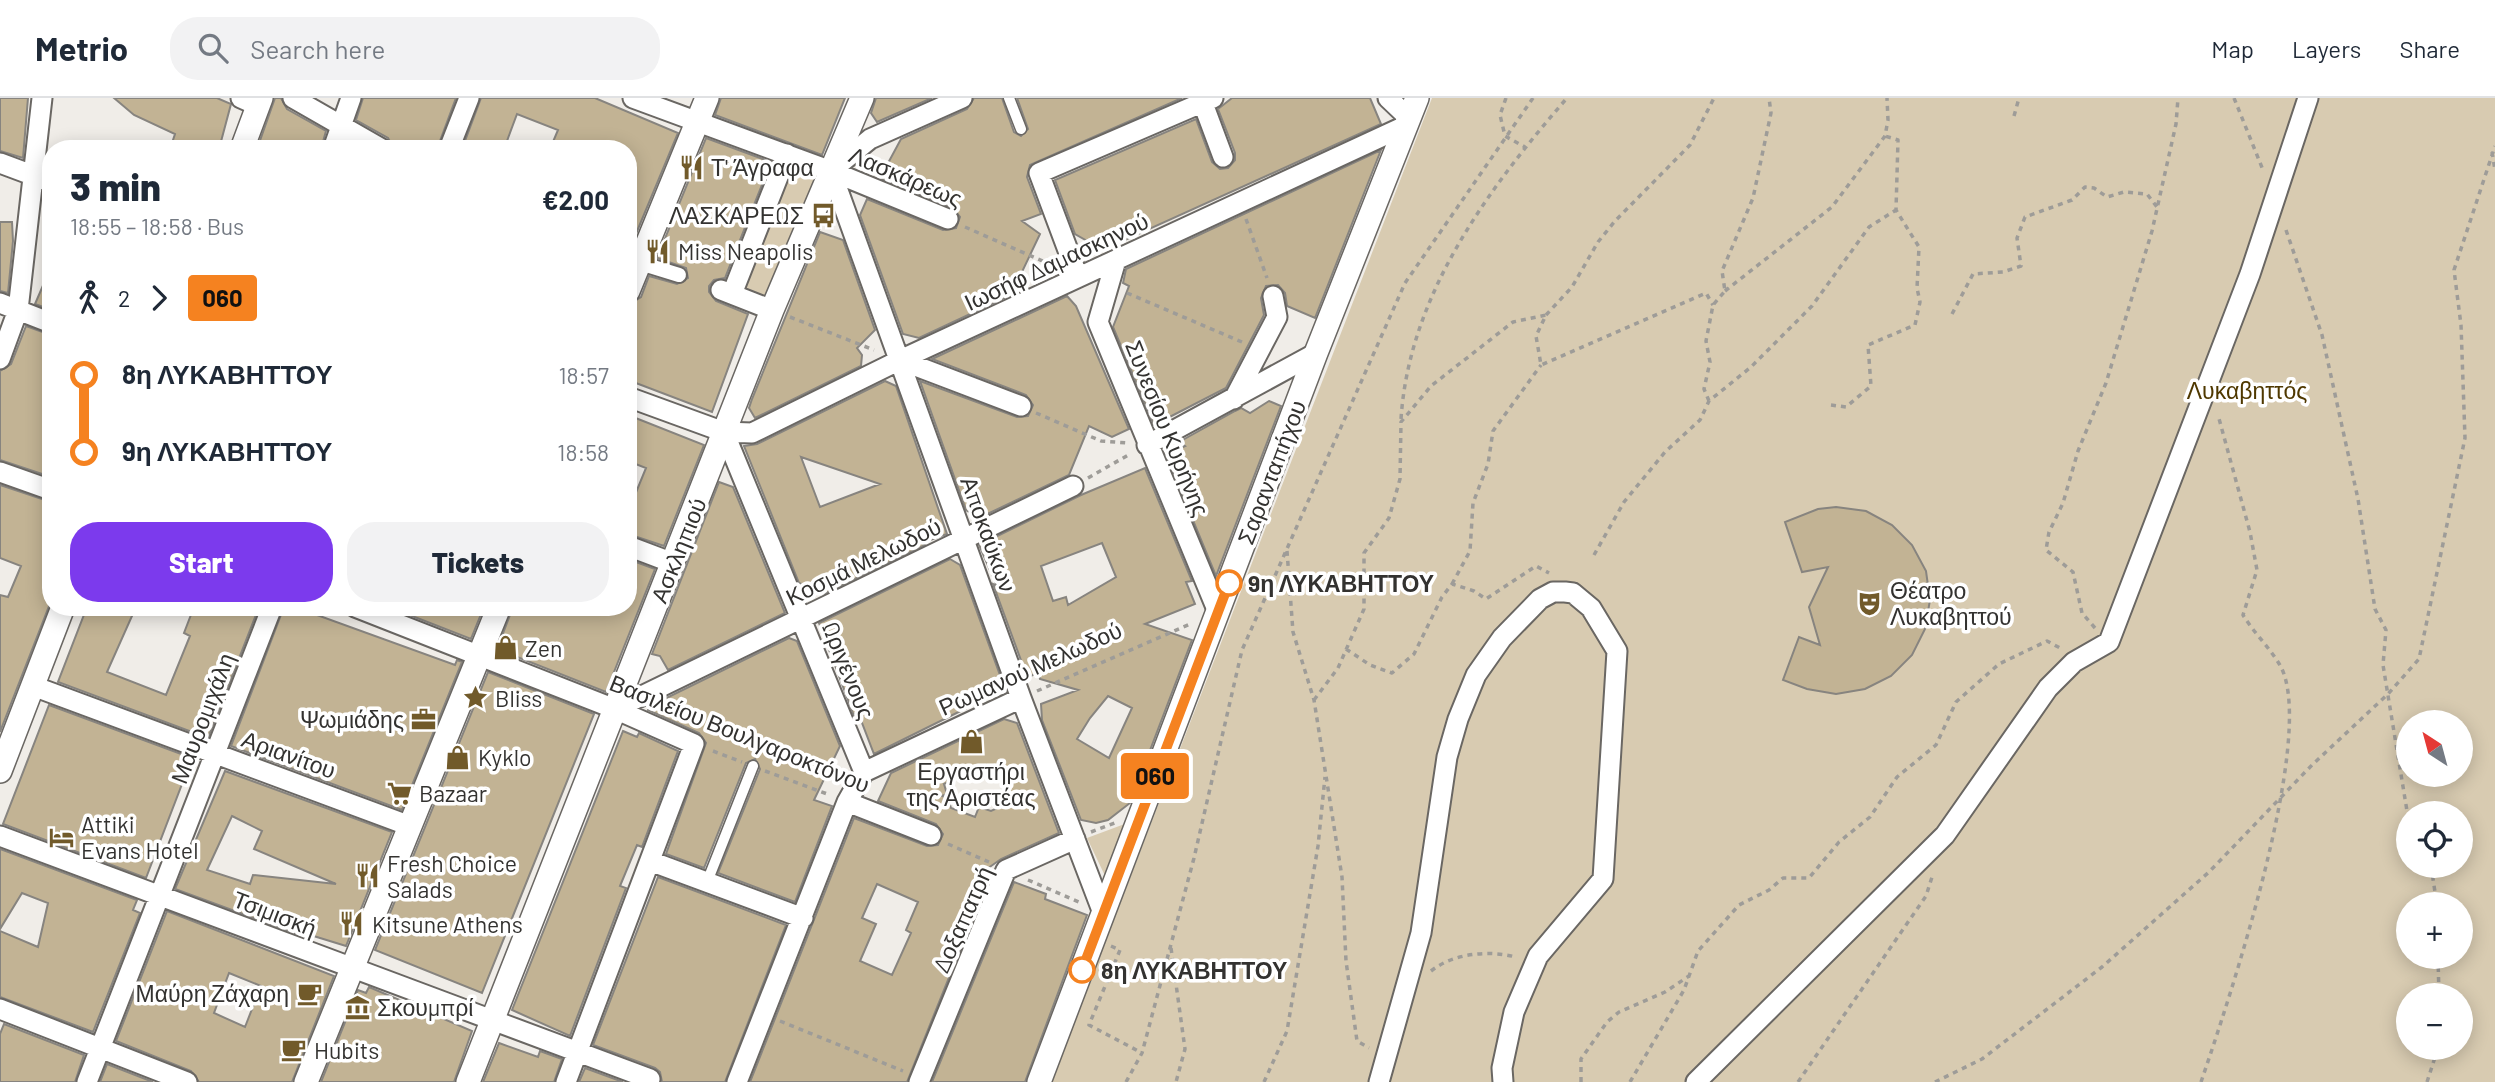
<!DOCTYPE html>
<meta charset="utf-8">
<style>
:root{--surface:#fff;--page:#f2f2f3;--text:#1f2937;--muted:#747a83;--line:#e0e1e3;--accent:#7c3aed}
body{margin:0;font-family:Barlow,sans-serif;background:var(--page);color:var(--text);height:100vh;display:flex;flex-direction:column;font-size:26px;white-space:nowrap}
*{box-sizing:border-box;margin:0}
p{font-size:23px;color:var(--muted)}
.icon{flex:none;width:38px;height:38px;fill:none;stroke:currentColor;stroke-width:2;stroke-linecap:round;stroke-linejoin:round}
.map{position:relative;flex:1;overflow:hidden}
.drawer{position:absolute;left:42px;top:42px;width:595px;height:476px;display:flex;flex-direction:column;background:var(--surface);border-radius:28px;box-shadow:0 4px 18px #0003}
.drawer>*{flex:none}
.badge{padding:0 14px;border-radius:5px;font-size:24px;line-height:46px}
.needle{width:46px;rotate:324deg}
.controls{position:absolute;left:2396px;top:612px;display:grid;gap:14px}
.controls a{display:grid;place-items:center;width:77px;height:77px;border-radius:50%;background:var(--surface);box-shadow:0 4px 18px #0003;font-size:35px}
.map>.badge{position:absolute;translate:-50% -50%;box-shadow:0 0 0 4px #fff}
.legs{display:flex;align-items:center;gap:10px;height:77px;padding:0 28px;font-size:23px}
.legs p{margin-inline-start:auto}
.head{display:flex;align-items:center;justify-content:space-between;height:119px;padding:0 28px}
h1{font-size:38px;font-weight:800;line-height:52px}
.primary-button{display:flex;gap:14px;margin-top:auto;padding:14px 28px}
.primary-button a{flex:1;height:80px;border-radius:28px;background:var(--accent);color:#fff;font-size:28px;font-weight:800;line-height:80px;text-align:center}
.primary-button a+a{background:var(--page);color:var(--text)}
ul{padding:0 28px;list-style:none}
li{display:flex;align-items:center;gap:24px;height:77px;font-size:26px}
li i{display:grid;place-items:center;width:10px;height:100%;margin:0 9px;background:currentColor}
li i::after{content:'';width:18px;height:18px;margin:-9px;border:5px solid;border-radius:50%;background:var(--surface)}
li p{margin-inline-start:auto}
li:first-child i{background:linear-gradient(#0000 50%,currentColor 0)}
li:last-child i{background:linear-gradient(currentColor 50%,#0000 0)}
header{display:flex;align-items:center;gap:42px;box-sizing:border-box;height:98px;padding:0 35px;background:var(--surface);border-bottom:2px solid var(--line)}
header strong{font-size:33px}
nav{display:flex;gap:38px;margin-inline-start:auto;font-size:24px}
.search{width:490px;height:63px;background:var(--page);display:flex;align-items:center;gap:18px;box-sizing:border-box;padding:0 24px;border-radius:28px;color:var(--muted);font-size:26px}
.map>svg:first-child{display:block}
.green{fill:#d8cbb1;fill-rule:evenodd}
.building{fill:#c2b394;stroke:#87847f;stroke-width:2;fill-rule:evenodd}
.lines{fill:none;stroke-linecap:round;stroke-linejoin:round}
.service-casing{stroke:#6a6763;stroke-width:13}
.pedestrian-casing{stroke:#6a6763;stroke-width:18}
.minor-casing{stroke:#6a6763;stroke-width:23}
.tertiary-casing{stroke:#6a6763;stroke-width:26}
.path{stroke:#9e9c98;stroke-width:3.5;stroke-dasharray:5 5;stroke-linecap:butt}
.service{stroke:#fff;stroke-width:10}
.pedestrian{stroke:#fff;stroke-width:14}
.minor{stroke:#fff;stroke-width:19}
.tertiary{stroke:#fff;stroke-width:23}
.line-1-casing{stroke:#fff;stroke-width:16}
.line-1{stroke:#f58220;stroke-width:10}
.stop-1-dot{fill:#fff;stroke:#f58220;stroke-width:3.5}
.labels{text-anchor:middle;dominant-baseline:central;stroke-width:7;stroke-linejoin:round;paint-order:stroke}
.poi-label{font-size:23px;fill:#333230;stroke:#fff;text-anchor:start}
.street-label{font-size:23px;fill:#333230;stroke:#fff}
.park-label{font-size:23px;fill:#4f3800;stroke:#fff}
.stop-label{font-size:23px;font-weight:bold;fill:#333230;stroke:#fff;text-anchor:start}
</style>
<header>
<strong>Metrio</strong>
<div class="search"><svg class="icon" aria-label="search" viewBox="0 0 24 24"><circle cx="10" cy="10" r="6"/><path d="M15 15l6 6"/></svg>Search here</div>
<nav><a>Map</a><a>Layers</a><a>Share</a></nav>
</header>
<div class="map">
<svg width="2495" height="984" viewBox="0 0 2495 984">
<rect width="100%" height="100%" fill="#f0ede8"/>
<path class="green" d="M1432,0H2495V984H1051ZM2408,625H2460V677H2408ZM2408,716H2460V768H2408ZM2408,807H2460V859H2408ZM2408,898H2460V950H2408Z
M788,64L820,78L767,206L737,194Z
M1130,724L1107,782L1087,740Z"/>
<path class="building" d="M0,0H28L23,60L0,53Z
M114,0H217L231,6L219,51H170L175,36L134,17Z
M275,0H281L287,11L326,33L321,51H257Z
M363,0H456L437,51H394L388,40L356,22Z
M481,0H595L678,35L628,155V51H550L558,32L517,16L504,51H462Z
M721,0H845L822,57L715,17Z
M876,0H932L877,24L871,15Z
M974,0H1002L1014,34L1021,38L1028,31L1017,0H1182L1030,67L1027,79L1041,116L1022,123L1040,136L1011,197L919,240L903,236L860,117L867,101L943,132L956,130L960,119L953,110L880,80L901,41L967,11Z
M1232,0H1370L1381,26L1103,152L1075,136L1055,82L1196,21L1212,64L1220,71L1228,70L1235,62V55L1218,11Z
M706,40L771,64L725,180L714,182L709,188V194L716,203L748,216L712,314L628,282V207L641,199L649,178L677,186L688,180L686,170L657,160Z
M1381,52L1315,220L1287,208L1285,195L1278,187L1266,188L1261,200L1264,217L1226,290L1154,327L1113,229L1129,188L1123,185L1126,171Z
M0,124H12L13,143L8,195L0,193Z
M820,134L843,142L875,232L857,250L862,257L861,268L755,320L749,310L752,301Z
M51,169V212L35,206Z
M1067,198L1076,208L1129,331L1112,339L1089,328L1069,377L979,420L966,412L920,283L1017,319L1028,318L1033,307L1026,297L932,261Z
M26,228L51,237V379L0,362V273L11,266Z
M885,283L896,288L947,436L922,445L925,447L824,496L799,485L744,348L757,346ZM801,359L880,386L820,409Z
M1269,303L1281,308L1216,478L1166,357L1185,348L1179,344L1235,313L1241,310L1250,315Z
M628,317L704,347L664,448L628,436V414L646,370L628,363Z
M1145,370L1192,483L1186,484L1195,506L1145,526L1192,542L1130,705L1108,722L1096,725L1081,722L1042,622L1041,606L1078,592L1040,581L1039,574L1031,578L1026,576L993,486L997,488L979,447L1081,397ZM1102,445L1116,479L1068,507L1066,499L1053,503L1041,468ZM1108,598L1132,610L1109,660L1077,641L1090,620Z
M719,384L733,389L785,515L668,572L660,558L652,556Z
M0,387L51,404V503L0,634V497L8,499L21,468L0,460Z
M1836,409L1866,413L1892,427L1912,447L1926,473L1930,502L1925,531L1912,557L1891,578L1865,591L1836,596L1807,591L1783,582L1799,539L1820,547L1809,509L1828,469L1802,474L1785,424L1818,411Z
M628,461L655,471L606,594L497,551L513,509H628Z
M950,461L960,467L1005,591L874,656L857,612L854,618L819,525Z
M87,509H136L107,574L166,597L190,538L184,535L194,509H259L208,640L58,584Z
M284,509H295L455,567L457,562L462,564L402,712L231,648Z
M389,509H484L471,541Z
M789,540L797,543L840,648L814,702L832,708L795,804L718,775L760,671L755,661L746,665L704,770L666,756L706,645L699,635L648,612L650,608Z
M488,574L594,616L482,895L375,852Z
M49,607L192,660L146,780L3,726Z
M1004,621L1017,625L1059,735L1001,761L984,773L991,775L907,984H750L854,720L927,748L938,747L943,736L936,726L878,703L891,675ZM999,671L1013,703L991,713L979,709L975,719L951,710L948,700L942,698L947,696L944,686L974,672L978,681ZM877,786L918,804L906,832L911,835L892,877L860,863L876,826L862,820Z
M623,633L637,639L639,635L678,653L642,749L637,747L620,788L626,790L570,938L512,912Z
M225,673L392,734L346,848L307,836L305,839L175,791ZM232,718L262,733L254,751L336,786L253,777L250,786L207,772Z
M0,751L137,802L133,812L140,815L93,934L0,899V833L38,849L48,805L22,795L0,831Z
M658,779L786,827L725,984H662L660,974L655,970L593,947Z
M1014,784L1046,796L1045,801L1087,817L1025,984H932Z
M167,813L334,878L292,984H199L191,973L116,943ZM229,875L261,888L245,929L214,915Z
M369,889L472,933L454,984H321L358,892L366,895Z
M4,926L84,957L75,984H0V936Z
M499,945L538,959L540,953L562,961L554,984H483Z
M107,966L153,984H100Z
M585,970L623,984H579Z"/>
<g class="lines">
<defs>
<path id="service" d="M1009,0L1021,31
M707,784L753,668"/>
<path id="pedestrian" d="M640,165L679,177"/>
<path id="minor" d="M241,0L259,8
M293,0L382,51
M633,0L831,73L948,121
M1201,0L1223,59
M1388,0L1409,20
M333,51L351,0
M449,51L469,0
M0,65L51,84
M832,72L870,41L962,0
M831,73L1021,600L1103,815
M1116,162L1098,224L1218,514
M1078,179L1039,75L1213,0
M721,192L772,212
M732,196L787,56
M0,205L51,225
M0,261L18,212L42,0
M900,262L1021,308
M628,299L724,334L752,335L900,262L1407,27
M1234,301L1277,219L1273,198
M724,334L864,674
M1147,347L1316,255
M0,374L51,392
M628,448L673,465
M355,509L615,611L694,646L566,984
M33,588L410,728
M615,611L1073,388
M864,674L1021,600
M847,704L931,737
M0,738L650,981
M650,763L803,820
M0,911L187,984
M87,984L272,509
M737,984L847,704L864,674
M919,984L1006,772L1075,741
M1379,984L1421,835L1447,659L1458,621L1476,577L1502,540L1540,501L1553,494H1565L1573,495L1591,510L1617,553L1603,781L1538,858L1514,914L1502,970L1503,984
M1696,984L1945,737L2048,590L2074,564L2109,544L2250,176L2308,0"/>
<path id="tertiary" d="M242,51L261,0
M628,193L707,0
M0,673L63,509
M306,984L499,509
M468,984L772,212L862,0
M1039,984L1316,255L1417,0"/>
</defs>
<use href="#service" class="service-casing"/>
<use href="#pedestrian" class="pedestrian-casing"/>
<use href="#minor" class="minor-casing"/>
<use href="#tertiary" class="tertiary-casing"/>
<path class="path" d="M1506,0L1500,17L1505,38L1525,49
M2234,0L2263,72
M2014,18L2019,0
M2492,54L2495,72
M1246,121L1267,180
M965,129L1054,168
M2286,132L2322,237L2358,401L2375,511L2386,532L2383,567L2408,719
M1725,193L1832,109L1885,38L1888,22L1887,0
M1127,195L1242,244
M1952,216L1973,176L2003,174L2021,168L2017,140L2025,119L2072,102L2085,89L2094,90L2107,99L2124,94L2147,96L2157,109
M1546,217L1572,189L1598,144L1615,123L1690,47L1714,0
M790,219L874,252
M1709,303L1704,291L1710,264L1706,243L1713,207L1725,193L1722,173L1753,100L1771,15L1769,0
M1831,307L1846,309L1871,288L1868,247L1915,227L1920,204L1917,190L1919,149L1896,112L1898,42L1885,38
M1036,315L1101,343L1127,345
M1401,321C1409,197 1488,91 1567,0
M1088,380L1130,356
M1287,453L1293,534L1314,602L1342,779L1346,863L1357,943L1369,950
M1594,457L1624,404L1665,354L1700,322L1709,303L1751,269L1812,208L1869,129L1896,112
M1452,486L1470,453L1473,405L1488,366L1493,333L1541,267
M2095,530L2082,515L2073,474L2046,452L2049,434L2063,405L2078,353L2106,285L2152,133L2176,26L2178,0
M1346,551L1370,567L1392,575L1414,556L1442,499L1452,486L1474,493L1486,501L1536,468L1549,475
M1037,593L1190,526
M1314,602L1338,570L1364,511V455L1389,420L1400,381L1401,324L1431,288L1513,224L1546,217L1536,238L1541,267L1706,195L1713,207
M713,653L742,664
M765,673L830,697
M1091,734L1117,724
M948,746L989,764
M2431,768L2437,807
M1028,782L1079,804
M1111,848L1120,852L1089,927L1142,955
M1171,850L1185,951L1176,984
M2438,859L2439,898
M1431,873C1454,855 1488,852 1516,859
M780,923L903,973
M1126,984L1142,955L1194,760L1242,552L1405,185L1533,0
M1264,984L1287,933L1318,748L1325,679
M1581,984V961L1607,924L1619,914L1665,894L1689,878
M1630,984L1684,892L1698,853L1739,807L1769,792L1783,780H1809L1839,744L1870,719L1897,679L1936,647L1956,604L1999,566L2047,543L2060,550
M1798,984L1926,798L1932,779
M1935,984L1982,961L2102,869L2209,774L2312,667L2388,596L2419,561L2465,340L2461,227L2454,172L2495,48
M2201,984C2228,905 2317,640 2281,569C2271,551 2254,535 2243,517L2257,472L2250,434L2218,317
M2427,984L2438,950"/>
<use href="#service" class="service"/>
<use href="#pedestrian" class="pedestrian"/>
<use href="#minor" class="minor"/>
<use href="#tertiary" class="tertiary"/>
</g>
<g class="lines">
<defs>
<path id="line-1" d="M1082,872L1229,485"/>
</defs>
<use href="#line-1" class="line-1-casing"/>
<use href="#line-1" class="line-1"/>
</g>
<defs>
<symbol id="restaurant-bare" viewBox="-9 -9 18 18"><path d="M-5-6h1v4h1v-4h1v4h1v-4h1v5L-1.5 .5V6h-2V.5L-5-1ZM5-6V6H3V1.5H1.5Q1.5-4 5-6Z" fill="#715a2a" stroke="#fff" stroke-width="2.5" paint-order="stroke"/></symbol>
<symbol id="bus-bare" viewBox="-9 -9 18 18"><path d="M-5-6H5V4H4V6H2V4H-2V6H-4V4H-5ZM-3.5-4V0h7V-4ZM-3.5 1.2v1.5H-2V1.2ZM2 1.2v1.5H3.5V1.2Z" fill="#715a2a" stroke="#fff" stroke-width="2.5" paint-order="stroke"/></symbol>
<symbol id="theatre-bare" viewBox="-9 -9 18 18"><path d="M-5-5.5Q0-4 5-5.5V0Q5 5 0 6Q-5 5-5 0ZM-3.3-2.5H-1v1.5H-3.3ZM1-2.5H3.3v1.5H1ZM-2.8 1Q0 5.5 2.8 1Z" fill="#715a2a" stroke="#fff" stroke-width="2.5" paint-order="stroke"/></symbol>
<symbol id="shop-bare" viewBox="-9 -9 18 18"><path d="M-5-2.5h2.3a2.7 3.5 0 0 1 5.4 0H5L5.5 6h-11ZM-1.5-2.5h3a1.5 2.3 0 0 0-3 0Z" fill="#715a2a" stroke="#fff" stroke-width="2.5" paint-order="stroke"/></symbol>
<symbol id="sight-bare" viewBox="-9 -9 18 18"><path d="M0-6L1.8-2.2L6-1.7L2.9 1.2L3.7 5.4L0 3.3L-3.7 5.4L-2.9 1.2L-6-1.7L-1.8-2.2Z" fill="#715a2a" stroke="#fff" stroke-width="2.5" paint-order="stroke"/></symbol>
<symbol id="office-bare" viewBox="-9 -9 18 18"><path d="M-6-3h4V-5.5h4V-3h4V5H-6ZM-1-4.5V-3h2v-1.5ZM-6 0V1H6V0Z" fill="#715a2a" stroke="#fff" stroke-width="2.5" paint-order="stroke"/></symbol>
<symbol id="supermarket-bare" viewBox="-9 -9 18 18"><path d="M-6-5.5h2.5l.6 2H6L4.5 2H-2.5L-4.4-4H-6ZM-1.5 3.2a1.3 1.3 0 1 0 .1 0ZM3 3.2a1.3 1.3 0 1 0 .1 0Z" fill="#715a2a" stroke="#fff" stroke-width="2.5" paint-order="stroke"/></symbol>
<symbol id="hotel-bare" viewBox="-9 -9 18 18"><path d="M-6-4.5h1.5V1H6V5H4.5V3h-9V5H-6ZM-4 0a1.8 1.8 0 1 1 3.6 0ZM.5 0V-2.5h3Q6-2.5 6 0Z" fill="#715a2a" stroke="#fff" stroke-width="2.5" paint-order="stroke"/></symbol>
<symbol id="cafe-bare" viewBox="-9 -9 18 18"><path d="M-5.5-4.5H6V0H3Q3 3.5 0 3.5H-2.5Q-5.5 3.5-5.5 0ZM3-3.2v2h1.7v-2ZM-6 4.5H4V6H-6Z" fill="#715a2a" stroke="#fff" stroke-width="2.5" paint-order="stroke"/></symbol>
<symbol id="museum-bare" viewBox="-9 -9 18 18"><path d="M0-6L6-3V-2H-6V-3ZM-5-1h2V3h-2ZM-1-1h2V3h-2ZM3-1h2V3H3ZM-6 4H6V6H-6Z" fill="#715a2a" stroke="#fff" stroke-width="2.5" paint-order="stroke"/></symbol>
</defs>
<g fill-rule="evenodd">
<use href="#restaurant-bare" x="674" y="52" width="35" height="35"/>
<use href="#bus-bare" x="806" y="100" width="35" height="35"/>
<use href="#restaurant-bare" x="640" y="136" width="35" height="35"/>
<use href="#theatre-bare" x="1852" y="488" width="35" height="35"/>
<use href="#shop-bare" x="488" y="532" width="35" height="35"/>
<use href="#sight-bare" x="458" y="582" width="35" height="35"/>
<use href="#office-bare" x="406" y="604" width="35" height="35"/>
<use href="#shop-bare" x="954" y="626" width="35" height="35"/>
<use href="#shop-bare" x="440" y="642" width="35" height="35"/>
<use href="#supermarket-bare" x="382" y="678" width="35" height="35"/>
<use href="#hotel-bare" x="44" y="722" width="35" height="35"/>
<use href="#restaurant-bare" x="350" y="760" width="35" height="35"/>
<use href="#restaurant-bare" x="334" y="808" width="35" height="35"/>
<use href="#cafe-bare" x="292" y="878" width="35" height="35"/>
<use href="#museum-bare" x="340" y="892" width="35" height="35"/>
<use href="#cafe-bare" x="276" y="934" width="35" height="35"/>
</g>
<g class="stop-1-dot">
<circle cx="1229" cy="485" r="12"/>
<circle cx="1082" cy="872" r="12"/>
</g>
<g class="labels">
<g class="poi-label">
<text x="711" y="69">Τ' Άγραφα</text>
<text x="804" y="117" text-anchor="end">ΛΑΣΚΑΡΕΩΣ</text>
<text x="678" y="153">Miss Neapolis</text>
<text x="1890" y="492">Θέατρο<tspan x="1890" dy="26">Λυκαβηττού</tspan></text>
<text x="525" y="550">Zen</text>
<text x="495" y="600">Bliss</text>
<text x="404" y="621" text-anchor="end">Ψωμιάδης</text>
<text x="478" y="659">Kyklo</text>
<text x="971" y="673" text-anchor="middle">Εργαστήρι<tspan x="971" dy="26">της Αριστέας</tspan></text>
<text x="419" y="695">Bazaar</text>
<text x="81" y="726">Attiki<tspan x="81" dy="26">Evans Hotel</tspan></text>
<text x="387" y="765">Fresh Choice<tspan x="387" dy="26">Salads</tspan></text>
<text x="372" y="826">Kitsune Athens</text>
<text x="289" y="895" text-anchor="end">Μαύρη Ζάχαρη</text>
<text x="377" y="909">Σκουμπρί</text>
<text x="314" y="952">Hubits</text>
</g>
<g class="street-label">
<text transform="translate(906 78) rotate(23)">Λασκάρεως</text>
<text transform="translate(1056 163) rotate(-25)">Ιωσήφ Δαμασκηνού</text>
<text transform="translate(1168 330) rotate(68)">Συνεσίου Κυρήνης</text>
<text transform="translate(1271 374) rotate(-69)">Σαρανταπήχου</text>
<text transform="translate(989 436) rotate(70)">Αποκαύκων</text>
<text transform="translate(678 452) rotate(-68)">Ασκληπιού</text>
<text transform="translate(863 463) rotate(-26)">Κοσμά Μελωδού</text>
<text transform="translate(1030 570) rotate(-24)">Ρωμανού Μελωδού</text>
<text transform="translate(849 572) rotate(68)">Ωριγένους</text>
<text transform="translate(202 620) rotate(-69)">Μαυρομιχάλη</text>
<text transform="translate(740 635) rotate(22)">Βασιλείου Βουλγαροκτόνου</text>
<text transform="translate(289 656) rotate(20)">Αριανίτου</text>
<text transform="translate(275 815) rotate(21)">Τσιμισκή</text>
<text transform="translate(962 821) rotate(-66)">Δοξαπατρή</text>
</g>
<g class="park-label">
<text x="2247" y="292">Λυκαβηττός</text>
</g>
<g class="stop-label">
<text x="1248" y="485">9η ΛΥΚΑΒΗΤΤΟΥ</text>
<text x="1101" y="872">8η ΛΥΚΑΒΗΤΤΟΥ</text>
</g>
</g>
</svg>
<div class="controls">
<a><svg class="needle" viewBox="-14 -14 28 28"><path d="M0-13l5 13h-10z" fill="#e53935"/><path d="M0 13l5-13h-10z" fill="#747a83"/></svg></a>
<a><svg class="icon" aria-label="locate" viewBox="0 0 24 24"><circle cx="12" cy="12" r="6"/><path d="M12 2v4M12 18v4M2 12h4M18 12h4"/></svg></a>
<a>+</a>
<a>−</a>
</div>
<b class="badge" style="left:1155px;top:678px;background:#f58220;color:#111">060</b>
<section class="drawer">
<div class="head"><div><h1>3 min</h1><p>18:55 – 18:58 · Bus</p></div><b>€2.00</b></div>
<div class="legs"><svg class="icon" aria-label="walk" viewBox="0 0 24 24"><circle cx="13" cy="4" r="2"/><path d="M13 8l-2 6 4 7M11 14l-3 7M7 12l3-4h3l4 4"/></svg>2<svg class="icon" aria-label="forward" viewBox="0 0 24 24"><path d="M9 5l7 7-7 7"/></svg><b class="badge" style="background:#f58220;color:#111">060</b></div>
<ul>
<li><i style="color:#f58220"></i><b>8η ΛΥΚΑΒΗΤΤΟΥ</b><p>18:57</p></li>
<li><i style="color:#f58220"></i><b>9η ΛΥΚΑΒΗΤΤΟΥ</b><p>18:58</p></li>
</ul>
<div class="primary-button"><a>Start</a><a>Tickets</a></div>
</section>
</div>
